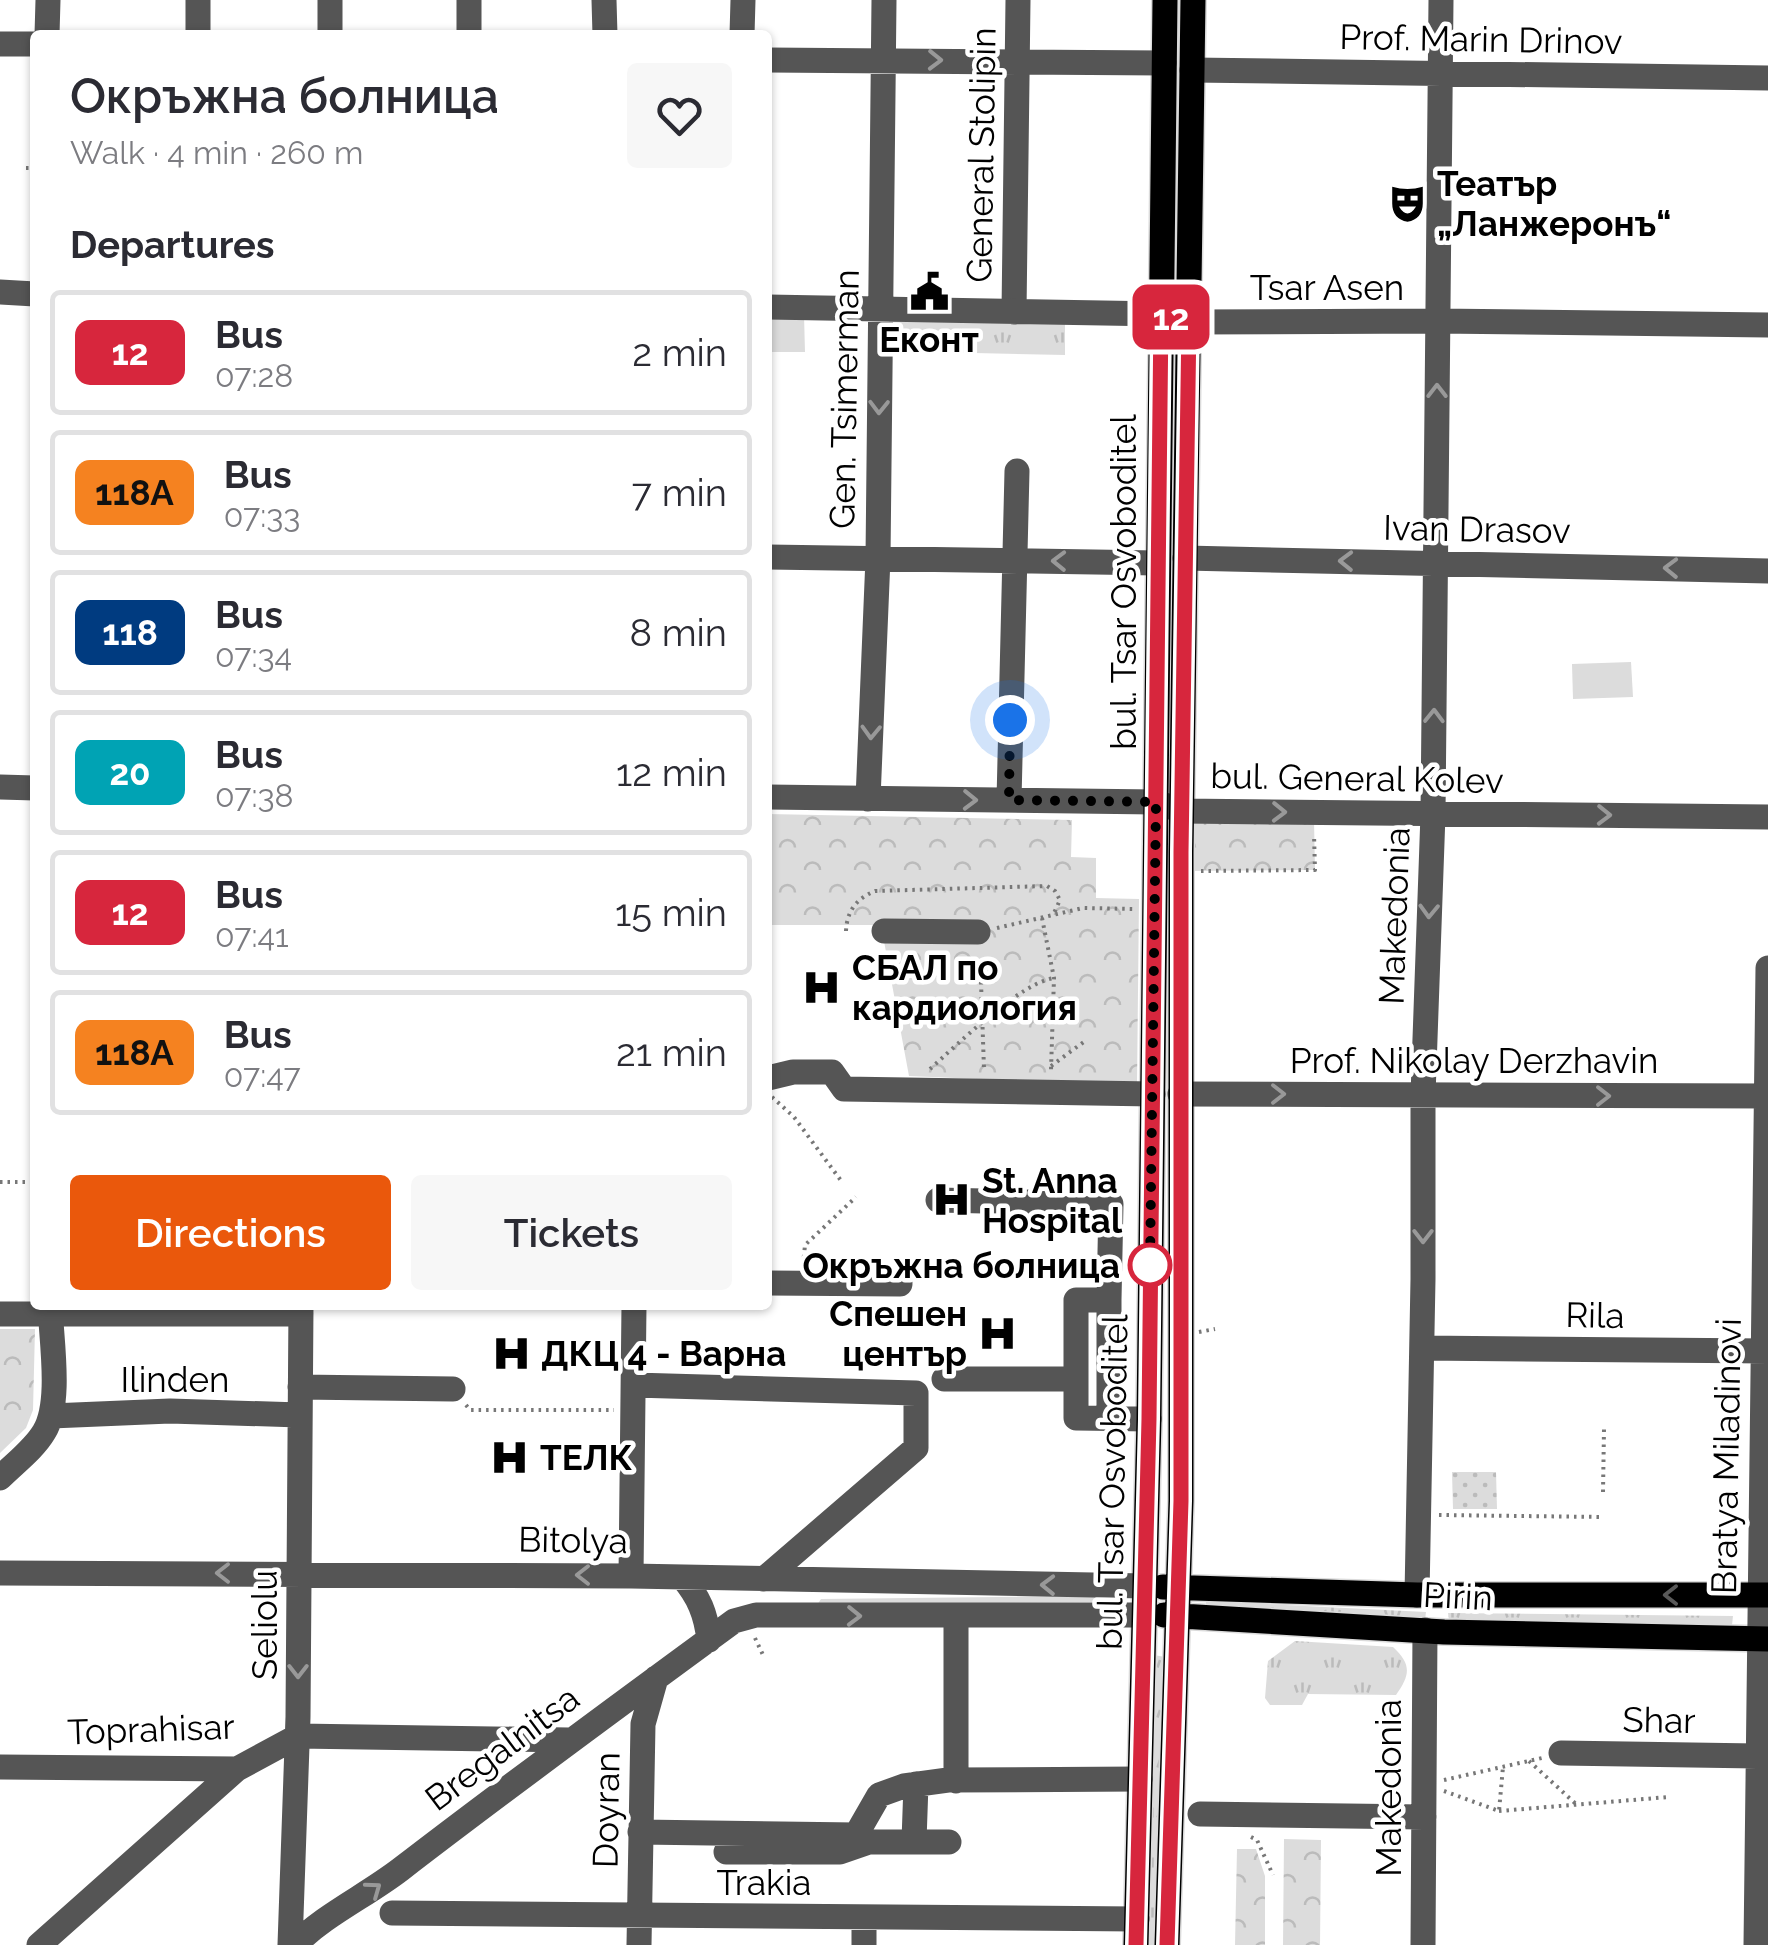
<!DOCTYPE html>
<meta charset="utf-8">
<style>
:root{--surface:#fff;--page:#f7f7f7;--text:#2b2b33;--muted:#7c7c81;--line:#e1e1e2;--accent:#ea580c}
body{margin:0;font-family:Raleway,sans-serif;background:var(--page);color:var(--text);height:100vh;display:flex;flex-direction:column;font-size:38px;white-space:nowrap}
*{box-sizing:border-box;margin:0}
p{font-size:32px;color:var(--muted)}
.icon{flex:none;width:55px;height:55px;fill:none;stroke:currentColor;stroke-width:2;stroke-linecap:round;stroke-linejoin:round}
.map{position:relative;flex:1;overflow:hidden}
.details{position:absolute;left:30px;top:30px;width:742px;height:1280px;display:flex;flex-direction:column;background:var(--surface);border-radius:10px;box-shadow:0 2px 8px #0004}
.details>*{flex:none}
.badge{padding:0 20px;border-radius:15px;font-size:35px;line-height:65px}
.you{position:absolute;width:50px;height:50px;margin:-25px;border:8px solid #fff;border-radius:50%;background:#1a73e8;box-shadow:0 0 0 15px #1a73e833}
.map>.badge{position:absolute;translate:-50% -50%;box-shadow:0 0 0 5px #fff}
h2{padding:0 40px;font-size:38px;line-height:90px}
.round{display:grid;place-items:center;flex:none;width:105px;height:105px;border-radius:10px;background:var(--page)}
.headline{display:flex;align-items:center;justify-content:space-between;height:170px;padding:0 40px}
h1{font-size:48px;font-weight:600;line-height:75px}
.action{display:flex;gap:20px;margin-top:auto;padding:20px 40px}
.action a{flex:1;height:115px;border-radius:10px;background:var(--accent);color:#fff;font-size:40px;font-weight:600;line-height:115px;text-align:center}
.action a+a{background:var(--page);color:var(--text)}
ul{padding:0;list-style:none}
li{display:flex;align-items:center;gap:30px;height:125px;margin:0 20px 15px;padding:0 20px;border:5px solid var(--line);border-radius:10px}
li div{flex:1}
li b{display:block;font-size:38px}
li em{font-style:normal}
li .badge{min-width:110px;font-weight:700;text-align:center}
.map>svg:first-child{display:block}
.grass{fill:url(#grass-tufts)}
.park{fill:url(#park-crowns)}
.garden{fill:url(#garden-dots)}
.pitch{fill:#dcdcdc}
.lines{fill:none;stroke-linecap:round;stroke-linejoin:round}
.major-casing{stroke:#dbdbdb;stroke-width:28}
.path{stroke:#777;stroke-width:4;stroke-dasharray:2.5 5;stroke-linecap:butt}
.minor{stroke:#555;stroke-width:25}
.major{stroke:#000;stroke-width:25}
.oneway{stroke:#999}
.oneway2{stroke:#595959}
.line-casing{stroke:#fff;stroke-width:22}
.line{stroke:#d7263d;stroke-width:15}
.walk{stroke:#000;stroke-width:10;stroke-dasharray:0 18}
.stop-dot{fill:#fff;stroke:#d7263d;stroke-width:5}
.labels{text-anchor:middle;dominant-baseline:central;stroke-width:9;stroke-linejoin:round;paint-order:stroke}
.street-label{font-size:35px;fill:#000;stroke:#fff}
.poi-label{font-size:35px;font-weight:bold;fill:#000;stroke:#fff;text-anchor:start}
.stop-label{font-size:35px;font-weight:bold;fill:#000;stroke:#fff;text-anchor:end}
</style>
<div class="map">
<svg width="1768" height="1945" viewBox="0 0 1768 1945">
<defs>
<pattern id="grass-tufts" width="24" height="20" patternUnits="userSpaceOnUse" patternTransform="scale(2.5)"><rect width="24" height="20" fill="#dcdcdc"/><path d="M3 7l-1-3M5 7V3M7 7l1-3M15 17l-1-3M17 17v-4M19 17l1-3" fill="none" stroke="#bbb"/></pattern>
<pattern id="park-crowns" width="20" height="18" patternUnits="userSpaceOnUse" patternTransform="scale(2.5)"><rect width="20" height="18" fill="#dcdcdc"/><path d="M2 6a3 3 0 1 1 6 0M12 15a3 3 0 1 1 6 0" fill="none" stroke="#bbb"/></pattern>
<pattern id="garden-dots" width="8" height="8" patternUnits="userSpaceOnUse" patternTransform="scale(2.5)"><rect width="8" height="8" fill="#dcdcdc"/><path d="M2 2h.1M6 6h.1" fill="none" stroke="#bbb" stroke-width="1.8" stroke-linecap="round"/></pattern>
</defs>
<rect width="100%" height="100%" fill="#fff"/>
<path class="grass" d="M768,314L804,315L805,352H768Z
M889,315L1065,318V355L888,351Z
M1096,1596V1602L817,1605L821,1599Z
M1206,1601L1426,1612L1425,1620L1206,1611Z
M1448,1613L1733,1616L1732,1625L1537,1624L1449,1620Z
M1295,1641L1393,1647C1411,1664 1411,1674 1396,1695L1308,1694L1302,1705H1270L1265,1698L1268,1661Z
M1143,1653L1176,1659L1167,1945H1136Z"/>
<path class="park" d="M768,814L1072,820L1071,857L1096,858V898L1139,899L1137,1086L909,1076L881,925H768Z
M1191,818L1314,820L1315,870L1190,871Z
M0,1329H35L33,1410L26,1428L0,1453Z
M1284,1839L1321,1840L1320,1945H1283Z
M1237,1849H1256L1265,1876V1945H1235Z"/>
<path class="garden" d="M1452,1472H1496L1497,1509H1453Z"/>
<path class="pitch" d="M1631,662L1633,697L1573,699L1572,664Z"/>
<g class="lines">
<defs>
<path id="major" d="M1163,1587L1417,1595H1768
M1164,1615L1444,1632L1768,1639
M1136,1945L1149,1419L1165,0
M1167,1945L1181,1501V852L1193,0"/>
</defs>
<use href="#major" class="major-casing"/>
<path class="path" d="M26,168H35
M1201,871L1315,870L1314,834
M1042,918L1054,978L1051,1070
M997,928L1083,908L1136,909
M846,931C847,911 856,899 875,891L1047,886L1055,891L1060,900L1054,913
M981,982L984,1069
M1051,1066L1085,1041
M930,1069C958,1044 1020,983 1054,978
M772,1097L794,1117L842,1182
M0,1182H35
M803,1265L805,1245L856,1197
M1199,1332L1215,1329
M466,1405L470,1410H614
M1603,1492L1604,1429
M1439,1515L1603,1517
M755,1638L764,1657
M1529,1761L1577,1805
M1444,1780L1542,1758
M1444,1791L1499,1811L1503,1767
M1499,1811L1669,1797
M1251,1837L1257,1840L1273,1875"/>
<path class="minor" d="M198,0V35
M469,0V35
M604,0L605,35
M47,35L48,0
M330,35V0
M742,35L743,0
M0,44H35
M768,60L1164,63
M1192,70L1768,78
M0,292L35,294
M768,307L1161,314L1189,322L1438,321L1768,325
M1014,312L1018,0
M768,557L1157,563
M1185,558L1768,571
M0,787L35,788
M768,797L1156,802L1182,811L1768,817
M868,799L878,558L884,0
M1009,800L1017,471
M884,931L978,932
M768,1078L793,1072H832L844,1089L1153,1094
M1180,1094L1768,1096
M938,1200L1111,1204L1109,1300
M768,1283L900,1284
M0,1314H301
M1422,1348L1768,1351
M944,1379H1076V1418L1149,1419
M1076,1379V1300H1109V1418
M634,1385L916,1393V1448L764,1579
M300,1387L453,1389
M51,1416L170,1411L300,1415
M0,1478C15,1463 34,1449 44,1432C62,1403 51,1339 50,1305
M0,1573L631,1576L1145,1586
M631,1576L634,1305
M682,1577C699,1597 706,1614 709,1640
M1417,1595L1423,1279V1095L1433,814L1441,0
M1561,1753L1757,1756
M0,1767L237,1769L298,1736L569,1740
M956,1781V1617
M1200,1814L1424,1817
M640,1832L856,1835L879,1795L904,1786L948,1780L1140,1779
M914,1841L916,1784
M726,1852H840L869,1842H949
M392,1913L1137,1919
M39,1945L237,1769
M290,1945L298,1717L301,1305
M295,1945C324,1915 366,1896 401,1869C510,1785 622,1703 734,1621L756,1615H1144
M639,1945L643,1724L656,1678
M864,1945V1917
M1423,1945L1425,1630
M1756,1945L1768,968"/>
<use href="#major" class="major"/>
</g>
<defs><path id="oneway-chevron" d="M-2-3.5L2.5 0L-2 3.5" fill="none" stroke-width="1.6" stroke-linecap="round" stroke-linejoin="round" transform="scale(2.5)"/></defs>
<g class="oneway">
<use href="#oneway-chevron" transform="translate(935 60) rotate(1)"/>
<use href="#oneway-chevron" transform="translate(1437 391) rotate(-90)"/>
<use href="#oneway-chevron" transform="translate(879 407) rotate(91)"/>
<use href="#oneway-chevron" transform="translate(1059 561) rotate(-179)"/>
<use href="#oneway-chevron" transform="translate(1346 561) rotate(-179)"/>
<use href="#oneway-chevron" transform="translate(1671 568) rotate(-179)"/>
<use href="#oneway-chevron" transform="translate(1434 716) rotate(-89)"/>
<use href="#oneway-chevron" transform="translate(871 732) rotate(92)"/>
<use href="#oneway-chevron" transform="translate(970 800) rotate(1)"/>
<use href="#oneway-chevron" transform="translate(1279 812) rotate(1)"/>
<use href="#oneway-chevron" transform="translate(1604 815) rotate(1)"/>
<use href="#oneway-chevron" transform="translate(1429 911) rotate(92)"/>
<use href="#oneway-chevron" transform="translate(1278 1094)"/>
<use href="#oneway-chevron" transform="translate(1603 1096)"/>
<use href="#oneway-chevron" transform="translate(1423 1236) rotate(90)"/>
<use href="#oneway-chevron" transform="translate(223 1573) rotate(-180)"/>
<use href="#oneway-chevron" transform="translate(583 1575) rotate(-180)"/>
<use href="#oneway-chevron" transform="translate(1048 1585) rotate(-179)"/>
<use href="#oneway-chevron" transform="translate(854 1616) rotate(1)"/>
<use href="#oneway-chevron" transform="translate(298 1671) rotate(90)"/>
<use href="#oneway-chevron" transform="translate(374 1889) rotate(-36)"/>
</g>
<use class="oneway2" href="#oneway-chevron" transform="translate(1671 1595) rotate(-180)"/>
<g class="lines">
<defs>
<path id="line" d="M1136,1945L1149,1419L1161,314L1189,322L1181,852V1501L1167,1945"/>
</defs>
<use href="#line" class="line-casing"/>
<use href="#line" class="line"/>
<path class="walk" d="M1010,720L1009,800L1156,802L1150,1265"/>
</g>
<defs>
<symbol id="theatre-bare" viewBox="-9 -9 18 18"><path d="M-5-5.5Q0-4 5-5.5V0Q5 5 0 6Q-5 5-5 0ZM-3.3-2.5H-1v1.5H-3.3ZM1-2.5H3.3v1.5H1ZM-2.8 1Q0 5.5 2.8 1Z" fill="#000" stroke="#fff" stroke-width="2.5" paint-order="stroke"/></symbol>
<symbol id="civic-bare" viewBox="-9 -9 18 18"><path d="M-.6-6.5H3V-4.5H.6V-3L4-1V1h2V6H-6V1h2V-1L-.6-3ZM-1.2 2.5V6h2.4V2.5Z" fill="#000" stroke="#fff" stroke-width="2.5" paint-order="stroke"/></symbol>
<symbol id="hospital-bare" viewBox="-9 -9 18 18"><path d="M-5-5h3v3.5h4V-5h3V5h-3V1.5h-4V5h-3Z" fill="#000" stroke="#fff" stroke-width="2.5" paint-order="stroke"/></symbol>
</defs>
<g fill-rule="evenodd">
<use href="#theatre-bare" x="1380" y="176" width="55" height="55"/>
<use href="#civic-bare" x="902" y="264" width="55" height="55"/>
<use href="#hospital-bare" x="794" y="960" width="55" height="55"/>
<use href="#hospital-bare" x="924" y="1172" width="55" height="55"/>
<use href="#hospital-bare" x="970" y="1306" width="55" height="55"/>
<use href="#hospital-bare" x="484" y="1326" width="55" height="55"/>
<use href="#hospital-bare" x="482" y="1430" width="55" height="55"/>
</g>
<circle class="stop-dot" cx="1150" cy="1265" r="20"/>
<g class="labels">
<g class="street-label">
<text transform="translate(1481 39) rotate(1)">Prof. Marin Drinov</text>
<text transform="translate(981 155) rotate(-89)">General Stolipin</text>
<text x="1327" y="287">Tsar Asen</text>
<text transform="translate(844 399) rotate(-89)">Gen. Tsimerman</text>
<text transform="translate(1477 529) rotate(1)">Ivan Drasov</text>
<text transform="translate(1123 582) rotate(-90)">bul. Tsar Osvoboditel</text>
<text transform="translate(1357 778) rotate(1)">bul. General Kolev</text>
<text transform="translate(1394 916) rotate(-88)">Makedonia</text>
<text x="1474" y="1060">Prof. Nikolay Derzhavin</text>
<text transform="translate(1595 1315) rotate(1)">Rila</text>
<text x="175" y="1379">Ilinden</text>
<text transform="translate(1726 1456) rotate(-89)">Bratya Miladinovi</text>
<text transform="translate(1112 1482) rotate(-89)">bul. Tsar Osvoboditel</text>
<text transform="translate(573 1540) rotate(1)">Bitolya</text>
<text transform="translate(1458 1596) rotate(3)">Pirin</text>
<text transform="translate(264 1625) rotate(-90)">Seliolu</text>
<text transform="translate(1659 1720) rotate(1)">Shar</text>
<text transform="translate(151 1729) rotate(-2)">Toprahisar</text>
<text transform="translate(502 1748) rotate(-37)">Bregalnitsa</text>
<text transform="translate(1388 1788) rotate(-90)">Makedonia</text>
<text transform="translate(606 1810) rotate(-89)">Doyran</text>
<text x="764" y="1882">Trakia</text>
</g>
<g class="poi-label">
<text x="1437" y="183">Театър<tspan x="1437" dy="40">„Ланжеронъ“</tspan></text>
<text x="929" y="339" text-anchor="middle">Еконт</text>
<text x="852" y="967">СБАЛ по<tspan x="852" dy="40">кардиология</tspan></text>
<text x="982" y="1180">St. Anna<tspan x="982" dy="40">Hospital</tspan></text>
<text x="967" y="1313" text-anchor="end">Спешен<tspan x="967" dy="40">център</tspan></text>
<text x="541" y="1353">ДКЦ 4 - Варна</text>
<text x="540" y="1457">ТЕЛК</text>
</g>
<g class="stop-label">
<text x="1120" y="1265">Окръжна болница</text>
</g>
</g>
</svg>
<div class="you" style="left:1010px;top:720px"></div>
<b class="badge" style="left:1171px;top:317px;background:#d7263d;color:#fff">12</b>
<section class="details">
<div class="headline"><div><h1>Окръжна болница</h1><p>Walk · 4 min · 260 m</p></div><a class="round"><svg class="icon" aria-label="heart" viewBox="0 0 24 24"><path d="M12 20l-8-8c-3-5 5-10 8-4 3-6 11-1 8 4z"/></svg></a></div>
<h2>Departures</h2>
<ul>
<li><span class="badge" style="background:#d7263d;color:#fff">12</span><div><b>Bus</b><p>07:28</p></div><em>2 min</em></li>
<li><span class="badge" style="background:#f58220;color:#111">118А</span><div><b>Bus</b><p>07:33</p></div><em>7 min</em></li>
<li><span class="badge" style="background:#003b80;color:#fff">118</span><div><b>Bus</b><p>07:34</p></div><em>8 min</em></li>
<li><span class="badge" style="background:#00a3b4;color:#fff">20</span><div><b>Bus</b><p>07:38</p></div><em>12 min</em></li>
<li><span class="badge" style="background:#d7263d;color:#fff">12</span><div><b>Bus</b><p>07:41</p></div><em>15 min</em></li>
<li><span class="badge" style="background:#f58220;color:#111">118А</span><div><b>Bus</b><p>07:47</p></div><em>21 min</em></li>
</ul>
<div class="action"><a>Directions</a><a>Tickets</a></div>
</section>
</div>
